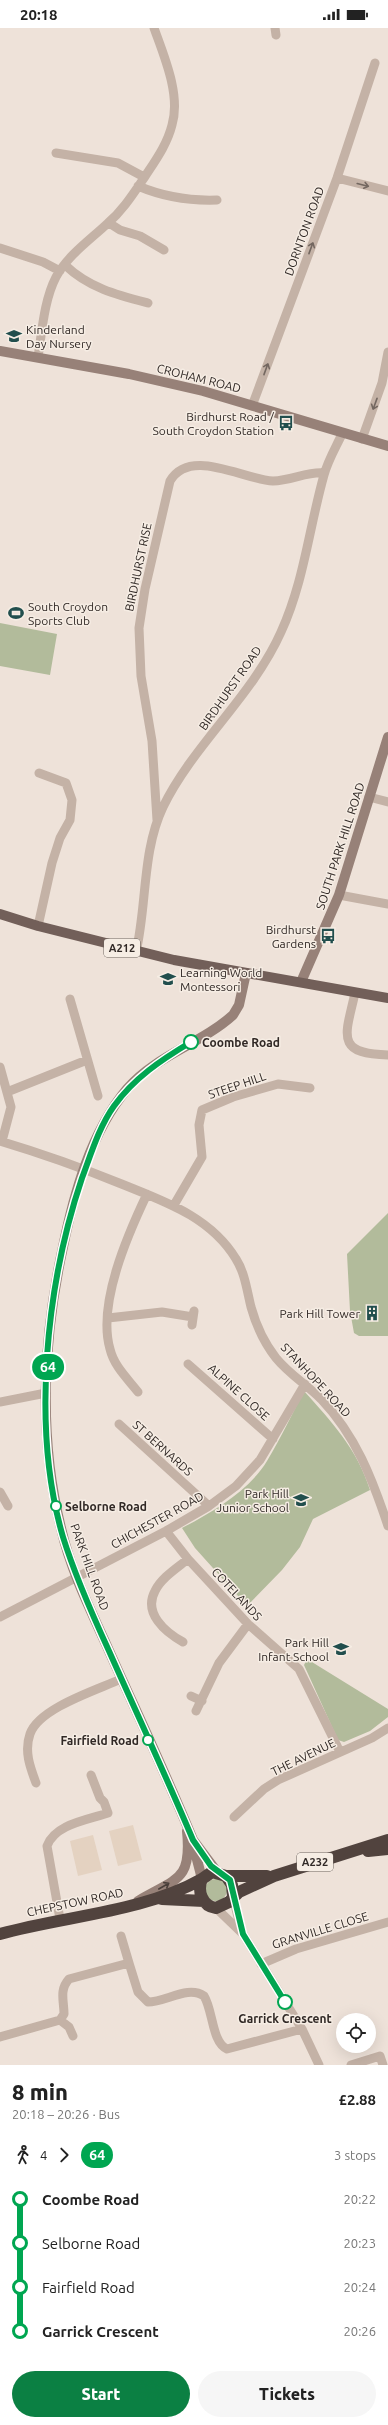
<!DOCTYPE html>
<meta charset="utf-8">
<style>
:root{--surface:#fff;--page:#f6f6f6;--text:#222;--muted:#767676;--accent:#0b8043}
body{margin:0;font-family:Ubuntu,sans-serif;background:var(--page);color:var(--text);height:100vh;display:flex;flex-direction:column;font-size:15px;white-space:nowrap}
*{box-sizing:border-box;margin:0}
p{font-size:13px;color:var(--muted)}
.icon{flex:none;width:22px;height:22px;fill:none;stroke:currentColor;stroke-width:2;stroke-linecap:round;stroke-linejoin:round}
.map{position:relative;height:2037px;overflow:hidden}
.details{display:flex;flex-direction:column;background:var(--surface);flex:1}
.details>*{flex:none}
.badge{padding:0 8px;border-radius:13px;font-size:14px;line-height:26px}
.buttons{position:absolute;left:336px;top:1985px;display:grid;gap:8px}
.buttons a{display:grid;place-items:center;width:40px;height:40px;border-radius:50%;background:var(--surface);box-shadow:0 4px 16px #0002;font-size:20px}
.map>.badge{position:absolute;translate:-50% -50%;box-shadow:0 0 0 2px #fff}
.legs{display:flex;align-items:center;gap:6px;height:44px;padding:0 12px;font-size:13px}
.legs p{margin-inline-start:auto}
.summary{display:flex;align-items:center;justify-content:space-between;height:68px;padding:0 12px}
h1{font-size:22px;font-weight:800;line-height:30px}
.primary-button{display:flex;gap:8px;margin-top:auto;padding:8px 12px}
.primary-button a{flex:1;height:46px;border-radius:24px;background:var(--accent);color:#fff;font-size:16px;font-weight:800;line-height:46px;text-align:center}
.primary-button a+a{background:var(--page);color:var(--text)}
ul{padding:0 12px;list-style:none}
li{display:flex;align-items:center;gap:14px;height:44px;font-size:15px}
li i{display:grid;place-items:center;width:6px;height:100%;margin:0 5px;background:currentColor}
li i::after{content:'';width:10px;height:10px;margin:-5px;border:3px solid;border-radius:50%;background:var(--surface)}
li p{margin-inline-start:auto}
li:first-child i{background:linear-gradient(#0000 50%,currentColor 0)}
li:last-child i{background:linear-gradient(currentColor 50%,#0000 0)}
.status{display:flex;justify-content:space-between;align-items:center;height:28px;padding:0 20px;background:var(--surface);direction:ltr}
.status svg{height:11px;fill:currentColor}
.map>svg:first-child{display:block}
.green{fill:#b2bb9b}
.plaza{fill:#e4d2c1}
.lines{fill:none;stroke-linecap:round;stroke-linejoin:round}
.street{stroke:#c4b2a6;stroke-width:9}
.secondary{stroke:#978178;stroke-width:10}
.primary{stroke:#725f59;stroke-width:10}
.highway{stroke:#51433e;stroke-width:12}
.oneway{stroke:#736760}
.oneway2{stroke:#4a3f3a}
.line-1-casing{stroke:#fff;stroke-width:9}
.line-1{stroke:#00a651;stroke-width:6}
.stop-1-dot{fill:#fff;stroke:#00a651;stroke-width:2}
.labels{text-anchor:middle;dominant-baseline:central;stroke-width:3;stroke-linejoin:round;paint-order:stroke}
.shield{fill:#f6ede4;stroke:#6c645f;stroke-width:1}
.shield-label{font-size:11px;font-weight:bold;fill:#312926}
.street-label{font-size:12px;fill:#312926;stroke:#f6ede4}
.poi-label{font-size:12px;fill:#312926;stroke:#f6ede4;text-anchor:end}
.stop-label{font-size:12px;font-weight:bold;fill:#312926;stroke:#f6ede4;text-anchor:start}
</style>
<div class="status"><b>20:18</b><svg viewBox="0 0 49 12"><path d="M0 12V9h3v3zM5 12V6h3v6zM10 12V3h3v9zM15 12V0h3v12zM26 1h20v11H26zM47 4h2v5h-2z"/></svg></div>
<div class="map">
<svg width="388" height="2037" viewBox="0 0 388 2037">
<rect width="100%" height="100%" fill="#eee2d9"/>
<path class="green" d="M0,595L57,606L50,647L0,638Z
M388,1185V1308H359L354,1305L350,1283L347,1226Z
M304,1363C332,1394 357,1421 370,1462L313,1491L300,1519L282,1542L247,1578L195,1520L182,1500C212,1484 249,1463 267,1433C281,1410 292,1386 304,1363Z
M307,1631L388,1681V1689L370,1703L344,1714L338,1712L304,1637Z
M205 1862a11 11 0 1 1 22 0a11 11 0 1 1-22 0Z"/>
<path class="plaza" d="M133,1797L142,1832L118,1838L109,1803Z
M93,1807L102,1842L78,1848L70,1813Z"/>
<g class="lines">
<path class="street" d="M275,0L276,7
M56,125L118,135L144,149
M337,150L388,163
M138,158C164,169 189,173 217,172
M109,195L120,202L140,208L164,222
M0,220L43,234L60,243
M65,237C89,260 117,267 148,275
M38,329C42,304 44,272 56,249C68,227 90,212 108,195C123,182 133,166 144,150C155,133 167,117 172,97C181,67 164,28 154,0
M252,378L337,150L375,35
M362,411L382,355L388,324
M369,769L388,774
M157,792L152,713L141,648L139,600L145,561L170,453C190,419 242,451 273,453C291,453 308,443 324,445
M339,867L388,876
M38,898L52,835L60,810L70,792L72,772L66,755L39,745
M136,924C147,877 142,823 163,779C193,717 252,669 281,604C304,554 309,500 324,447C328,432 336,419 342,406
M355,965C346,1006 334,1026 388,1027
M70,971L98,1068
M0,1039L11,1079L2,1113
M7,1064L87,1032
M0,1113C40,1125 80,1139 119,1155C163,1173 210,1188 236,1231C245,1245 247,1263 251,1279C256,1297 265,1316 276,1330C289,1346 307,1357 321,1371C356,1408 372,1450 388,1498
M174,1177L202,1129L199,1097L202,1082L233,1069L278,1056L310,1060
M108,1290L162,1284L193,1289
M192,1297L194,1283
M188,1336L273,1411
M138,1364C127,1350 114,1338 110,1321C97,1276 128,1206 147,1166
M0,1374L46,1365
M119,1396L209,1478
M0,1464L8,1478
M166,1503L188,1531L248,1596L299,1641L340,1724
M0,1589L166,1503L209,1478L236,1458L260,1432L305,1356
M183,1614C165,1604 143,1585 155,1563C161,1550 177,1540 188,1531
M191,1668L202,1673
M196,1683L219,1635L248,1596
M36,1755C30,1739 24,1723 30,1706C39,1680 97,1662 121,1651
M234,1789L264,1761L278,1752L372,1710L388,1700
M233,1869L242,1905
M216,1880L243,1906L302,2001L319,2037
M60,1891L47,1818C55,1796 88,1792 108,1785L104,1774L100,1770L91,1747
M121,1908L129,1935
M261,1936L296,1921L388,1894
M60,1992L69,1999L73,2008
M0,2009L60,1992L64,1986C64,1973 59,1962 69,1951L129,1935L138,1964L148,1974C166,1974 188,1957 204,1968C213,1982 212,2015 227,2021L302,2001
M351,2037L380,2028L383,2037"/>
<path class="secondary" d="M0,323L129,346L203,363L388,418
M301,954L339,867L388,709
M193,1816L202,1851
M217,1844L193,1812C166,1746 135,1681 106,1616C89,1579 70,1540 61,1500C38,1409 43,1310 63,1219C74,1165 91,1104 127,1061C156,1027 201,1016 233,987L239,977L246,945
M138,1873C177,1850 192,1853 187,1803"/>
<path class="primary" d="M0,886L38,898L174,932L388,970"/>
<path class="highway" d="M368,1823L388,1821
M226,1848H267
M233,1869L232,1857L226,1848L212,1844L202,1851C197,1863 202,1878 216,1880L229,1874L239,1864L274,1848L388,1812
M162,1871L204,1873
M0,1906C64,1888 144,1884 202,1851"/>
</g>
<defs><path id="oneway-shaft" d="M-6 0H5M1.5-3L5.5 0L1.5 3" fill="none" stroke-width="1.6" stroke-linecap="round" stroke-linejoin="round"/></defs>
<g class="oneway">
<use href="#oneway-shaft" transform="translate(363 157) rotate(14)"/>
<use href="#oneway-shaft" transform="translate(311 220) rotate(-70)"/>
<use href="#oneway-shaft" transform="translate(266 341) rotate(-70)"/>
<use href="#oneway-shaft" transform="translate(375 376) rotate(110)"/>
</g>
<use class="oneway2" href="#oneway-shaft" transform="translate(164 1858) rotate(-30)"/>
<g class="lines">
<defs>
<path id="line-1" d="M191,1014C161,1032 134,1050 114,1078C99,1099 91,1126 82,1150C46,1257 31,1400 63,1509C75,1548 92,1586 109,1623C137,1686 166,1748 193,1812L211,1838L230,1852L243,1906L285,1974"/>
</defs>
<use href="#line-1" class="line-1-casing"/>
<use href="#line-1" class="line-1"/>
</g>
<defs>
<symbol id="school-bare" viewBox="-9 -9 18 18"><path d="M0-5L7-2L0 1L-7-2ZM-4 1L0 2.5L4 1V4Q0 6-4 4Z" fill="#214e4d" stroke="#f6ede4" stroke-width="2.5" paint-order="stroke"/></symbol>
<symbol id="bus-bare" viewBox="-9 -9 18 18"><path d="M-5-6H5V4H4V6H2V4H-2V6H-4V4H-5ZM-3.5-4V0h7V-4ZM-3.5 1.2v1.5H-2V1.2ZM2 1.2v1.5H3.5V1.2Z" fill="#214e4d" stroke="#f6ede4" stroke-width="2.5" paint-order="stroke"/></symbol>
<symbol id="stadium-bare" viewBox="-9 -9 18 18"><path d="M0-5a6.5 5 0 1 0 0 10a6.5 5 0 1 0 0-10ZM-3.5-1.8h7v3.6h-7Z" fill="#214e4d" stroke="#f6ede4" stroke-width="2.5" paint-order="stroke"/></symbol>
<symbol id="building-bare" viewBox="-9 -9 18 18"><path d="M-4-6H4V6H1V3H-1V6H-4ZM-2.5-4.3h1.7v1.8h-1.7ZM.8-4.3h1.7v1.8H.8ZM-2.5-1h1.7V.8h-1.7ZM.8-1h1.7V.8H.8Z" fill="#214e4d" stroke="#f6ede4" stroke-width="2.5" paint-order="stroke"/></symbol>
</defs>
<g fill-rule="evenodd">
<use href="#school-bare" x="3" y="297" width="22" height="22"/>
<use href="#bus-bare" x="275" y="384" width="22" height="22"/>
<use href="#stadium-bare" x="5" y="574" width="22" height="22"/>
<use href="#bus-bare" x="317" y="897" width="22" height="22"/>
<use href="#school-bare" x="157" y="940" width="22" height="22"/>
<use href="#building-bare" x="361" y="1274" width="22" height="22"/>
<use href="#school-bare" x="290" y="1461" width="22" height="22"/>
<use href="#school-bare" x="330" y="1610" width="22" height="22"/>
</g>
<g class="stop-1-dot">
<circle cx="191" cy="1014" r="7"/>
<circle cx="56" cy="1478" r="5"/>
<circle cx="148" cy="1712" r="5"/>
<circle cx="285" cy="1974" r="7"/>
</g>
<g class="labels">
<g class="shield">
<rect x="104" y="911" width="36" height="18" rx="3"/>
<rect x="297" y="1825" width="36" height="18" rx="3"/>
</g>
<g class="shield-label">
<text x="122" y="920">A212</text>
<text x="315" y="1834">A232</text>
</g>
<g class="street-label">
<text transform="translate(304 203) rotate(-70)">DORNTON ROAD</text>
<text transform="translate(199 350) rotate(14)">CROHAM ROAD</text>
<text transform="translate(138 539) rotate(-78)">BIRDHURST RISE</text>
<text transform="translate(230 660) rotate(-55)">BIRDHURST ROAD</text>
<text transform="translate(340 818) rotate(-72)">SOUTH PARK HILL ROAD</text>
<text transform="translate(237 1057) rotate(-19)">STEEP HILL</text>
<text transform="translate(316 1352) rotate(47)">STANHOPE ROAD</text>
<text transform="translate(239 1364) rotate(42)">ALPINE CLOSE</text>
<text transform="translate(163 1420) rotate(42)">ST BERNARDS</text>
<text transform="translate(157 1492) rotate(-29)">CHICHESTER ROAD</text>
<text transform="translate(90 1539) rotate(70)">PARK HILL ROAD</text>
<text transform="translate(237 1566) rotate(47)">COTELANDS</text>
<text transform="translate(303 1729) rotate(-26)">THE AVENUE</text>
<text transform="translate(75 1874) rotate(-12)">CHEPSTOW ROAD</text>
<text transform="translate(320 1902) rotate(-17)">GRANVILLE CLOSE</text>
</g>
<g class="poi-label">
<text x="26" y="301" text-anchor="start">Kinderland<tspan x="26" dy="14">Day Nursery</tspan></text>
<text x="274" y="388">Birdhurst Road /<tspan x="274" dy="14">South Croydon Station</tspan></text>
<text x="28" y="578" text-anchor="start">South Croydon<tspan x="28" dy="14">Sports Club</tspan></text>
<text x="316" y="901">Birdhurst<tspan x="316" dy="14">Gardens</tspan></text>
<text x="180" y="944" text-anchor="start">Learning World<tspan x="180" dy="14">Montessori</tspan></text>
<text x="360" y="1285">Park Hill Tower</text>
<text x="289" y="1465">Park Hill<tspan x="289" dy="14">Junior School</tspan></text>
<text x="329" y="1614">Park Hill<tspan x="329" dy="14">Infant School</tspan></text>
</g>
<g class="stop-label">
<text x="202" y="1014">Coombe Road</text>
<text x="65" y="1478">Selborne Road</text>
<text x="139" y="1712" text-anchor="end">Fairfield Road</text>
<text x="285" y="1990" text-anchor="middle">Garrick Crescent</text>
</g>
</g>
</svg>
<div class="buttons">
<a><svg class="icon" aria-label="locate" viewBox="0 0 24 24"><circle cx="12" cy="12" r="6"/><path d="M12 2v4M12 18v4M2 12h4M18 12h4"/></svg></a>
</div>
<b class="badge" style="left:48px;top:1339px;background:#00a651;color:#fff">64</b>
</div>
<section class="details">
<div class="summary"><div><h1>8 min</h1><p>20:18 – 20:26 · Bus</p></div><b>£2.88</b></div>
<div class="legs"><svg class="icon" aria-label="walk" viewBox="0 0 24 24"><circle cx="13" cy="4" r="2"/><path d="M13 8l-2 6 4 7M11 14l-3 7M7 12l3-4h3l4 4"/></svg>4<svg class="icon" aria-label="forward" viewBox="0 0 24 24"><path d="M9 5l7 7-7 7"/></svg><b class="badge" style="background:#00a651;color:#fff">64</b><p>3 stops</p></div>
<ul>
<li><i style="color:#00a651"></i><b>Coombe Road</b><p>20:22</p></li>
<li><i style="color:#00a651"></i><span>Selborne Road</span><p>20:23</p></li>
<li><i style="color:#00a651"></i><span>Fairfield Road</span><p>20:24</p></li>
<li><i style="color:#00a651"></i><b>Garrick Crescent</b><p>20:26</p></li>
</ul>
<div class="primary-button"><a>Start</a><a>Tickets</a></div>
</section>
